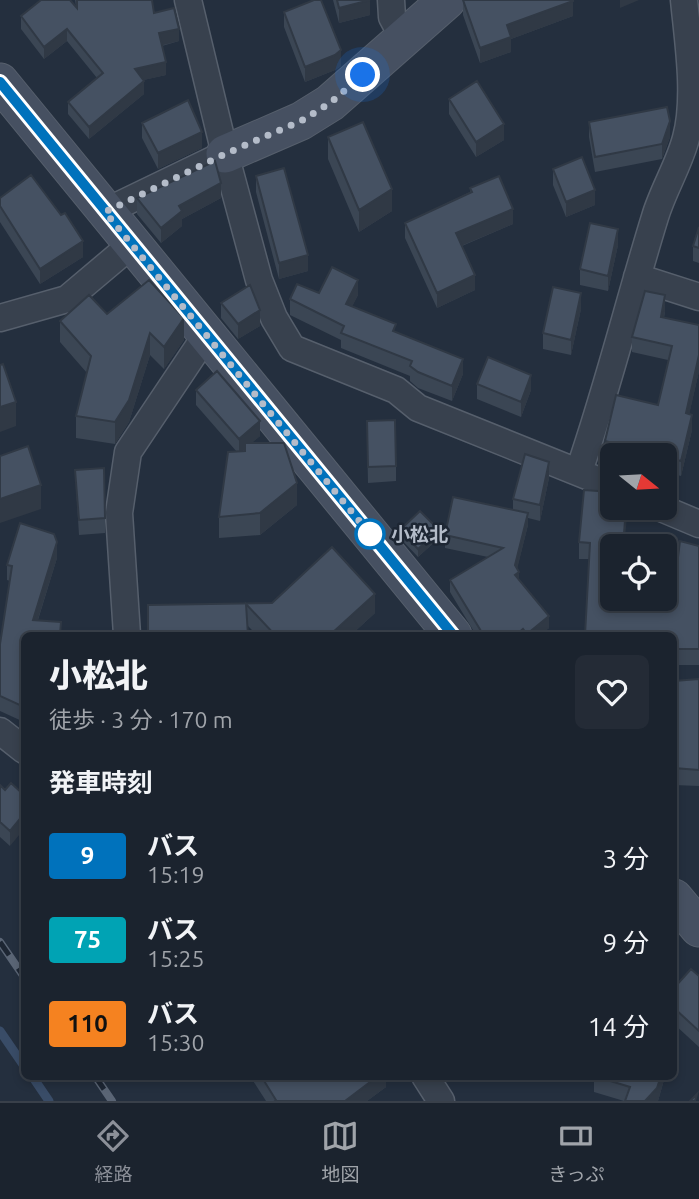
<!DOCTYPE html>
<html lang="ja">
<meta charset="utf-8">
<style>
:root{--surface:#1b232e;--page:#242b36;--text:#f1f3f6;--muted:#a0a4aa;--line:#39404a;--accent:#8c9099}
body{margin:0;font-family:Ubuntu,"Noto Sans JP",sans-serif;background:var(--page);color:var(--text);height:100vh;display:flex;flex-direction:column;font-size:26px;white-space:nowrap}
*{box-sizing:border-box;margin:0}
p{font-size:23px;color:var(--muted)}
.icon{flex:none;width:38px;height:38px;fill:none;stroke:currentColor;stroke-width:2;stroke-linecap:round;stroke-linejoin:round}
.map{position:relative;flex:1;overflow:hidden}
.sheet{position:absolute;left:21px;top:632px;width:656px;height:448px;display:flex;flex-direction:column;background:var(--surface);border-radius:10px;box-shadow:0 4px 10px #0003,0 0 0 2px var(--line)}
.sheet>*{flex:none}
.badge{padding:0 14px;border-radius:5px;font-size:24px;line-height:46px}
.needle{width:46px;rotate:108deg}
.tools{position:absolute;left:600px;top:443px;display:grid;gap:14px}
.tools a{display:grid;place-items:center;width:77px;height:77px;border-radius:10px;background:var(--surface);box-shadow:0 4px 10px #0003,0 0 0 2px var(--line);font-size:35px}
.you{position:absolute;width:35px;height:35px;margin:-18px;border:5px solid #fff;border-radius:50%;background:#1a73e8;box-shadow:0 0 0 10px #1a73e833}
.map>.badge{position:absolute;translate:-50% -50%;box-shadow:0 0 0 4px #fff}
h2{padding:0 28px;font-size:26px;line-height:63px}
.round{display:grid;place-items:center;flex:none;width:74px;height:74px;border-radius:10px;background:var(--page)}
.overview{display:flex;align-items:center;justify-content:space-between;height:119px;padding:0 28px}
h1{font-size:33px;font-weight:800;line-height:52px}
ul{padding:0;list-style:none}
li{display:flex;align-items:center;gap:21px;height:84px;padding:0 28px}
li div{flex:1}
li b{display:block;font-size:26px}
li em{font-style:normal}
li .badge{min-width:77px;font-weight:700;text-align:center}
.tab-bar{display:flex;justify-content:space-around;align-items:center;height:98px;border-top:2px solid var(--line);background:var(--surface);font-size:19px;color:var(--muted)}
.tab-bar a{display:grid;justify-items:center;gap:4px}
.tab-bar .selected{color:var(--accent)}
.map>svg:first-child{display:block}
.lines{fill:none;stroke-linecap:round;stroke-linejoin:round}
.stream{stroke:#394c67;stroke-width:9}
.street-casing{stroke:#565f6c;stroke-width:29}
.secondary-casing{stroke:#565f6c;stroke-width:39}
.street{stroke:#38414e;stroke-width:26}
.secondary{stroke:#465061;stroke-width:37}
.rail-casing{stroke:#5a6575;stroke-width:8}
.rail{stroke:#1d2633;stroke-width:5;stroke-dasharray:16;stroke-linecap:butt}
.wall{fill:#3b4654}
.shaded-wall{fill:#303945}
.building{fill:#455162;stroke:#303945;stroke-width:2}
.line-casing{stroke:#fff;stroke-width:16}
.line{stroke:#0072bc;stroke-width:10}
.walk{stroke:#b4bcc9;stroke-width:7;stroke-dasharray:0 12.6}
.stop-dot{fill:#fff;stroke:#0072bc;stroke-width:3.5}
.labels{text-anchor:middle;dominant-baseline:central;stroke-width:5;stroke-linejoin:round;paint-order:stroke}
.stop-label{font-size:19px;font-weight:bold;fill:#b4bcc9;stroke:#1d2633;text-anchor:start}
</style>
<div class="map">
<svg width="699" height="1101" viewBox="0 0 699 1101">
<rect width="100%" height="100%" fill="#242f3e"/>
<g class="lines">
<path class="stream" d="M0,1031L24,1066
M32,1076L49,1101"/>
<defs>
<path id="street" d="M391,0L392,17L404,39
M225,154L259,280L274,318L292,348L396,390L418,408L612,486
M105,212L225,154L188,0
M637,277L699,297
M0,318L67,299L131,245
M579,471C608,387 629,301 655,217C663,190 679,165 686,138C697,98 688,41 684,0
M661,508L699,524
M127,635L119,513L128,452L207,334
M0,731L24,750
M425,1076L441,1101"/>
<path id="secondary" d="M0,82L453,635
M225,154L301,121L330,103L447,0
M674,898L699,928"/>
</defs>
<use href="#street" class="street-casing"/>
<use href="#secondary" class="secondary-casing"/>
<use href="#street" class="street"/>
<use href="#secondary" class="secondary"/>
<defs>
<path id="rail" d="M0,942L24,977
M95,1076L112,1101"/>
</defs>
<use href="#rail" class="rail-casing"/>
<use href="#rail" class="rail"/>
</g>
<path class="wall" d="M75,0H152L154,13L179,41L162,46L166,75L143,80L144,94L89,139L68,114V102L97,78L67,41L44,59L21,29V16L76,6Z
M333,0H370V15L339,23Z
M463,0L573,16L511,39V52L480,63L463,15Z
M284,12L341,66L335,70L305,82L284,27Z
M449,99L504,140L476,157L449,114Z
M589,122L670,137L662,159L595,172L589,137Z
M142,123L202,148L158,169L142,138Z
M328,137L392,211L359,232L328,159Z
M553,169L595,205L566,217L553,185Z
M256,176L308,271L279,279L256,192Z
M470,188L513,224L462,246L475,290L437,308L405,238V223L470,192Z
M0,198L61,215L83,257L40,284L0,222Z
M137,198H221L182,219V226L161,243L137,214Z
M699,227V263L693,261V246Z
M618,245L608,291L580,285V269Z
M319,293L358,295L352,306L463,374L452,401L418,388L410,381V376L341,348V340L290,315V299Z
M221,303L260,326L238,339L221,318Z
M581,309L571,355L543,349V333Z
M665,311L664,318L699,325V371L689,414L692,430L681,476L665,472V455H612V458L605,457V441L658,405L668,360L632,352V337Z
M107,314L184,340L164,369L150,355L129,422L115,444L76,438V416L87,373L60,342V321Z
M477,384L531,390L521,417L477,399Z
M196,390L260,436L251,443L297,505L260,535L219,538V517L237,452L196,405Z
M367,436L396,466V481L368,483Z
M75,470L105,518V533L79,535Z
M549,478L540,521L528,518V525L517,568L519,580L549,628L540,635H476L450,592V580L488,557L445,548V535L513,510V499Z
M628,508L612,546L678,557L699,546V665H674V635L589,559H579V542Z
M400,530L439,538L418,557L400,538Z
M57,558L38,620L61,635H24V722L0,711V644L10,581L7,580V565Z
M272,603L375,613L351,635H257L247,625L148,605Z
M699,679V786L674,785V681Z
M11,783L10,846L0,837V785L5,790Z
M699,976V1047L674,1024V988Z
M250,1076H386V1087L367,1101H266Z
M594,1076H664V1080L658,1101H624L594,1092Z"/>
<path class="shaded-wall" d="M370,0V15L339,23V8Z
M620,0H639L620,8Z
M573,1V16L511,39V52L480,63V48L507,25Z
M67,29V41L44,59V47Z
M179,29V41L159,46V33Z
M341,50V66L335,70L305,82V67Z
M166,62V75L135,82V69Z
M144,81V94L89,139V127Z
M670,121V137L662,159V144Z
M504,124V140L476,157V142Z
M202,132V148L158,169V153Z
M221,183V198L182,219V226L161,243V228L179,206Z
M392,189V211L359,232V210Z
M595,190V205L566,217V202Z
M513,209V224L456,248V233Z
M618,229V245L608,291V276Z
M83,241V257L40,284V269Z
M308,255V271L279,279V263Z
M475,275V290L437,308V293Z
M358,280V295L346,319V304Z
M581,293V309L571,355V340Z
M665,295V311L661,332V317Z
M260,310V326L238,339V324Z
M184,318V340L164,369V347Z
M150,333V355L129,422L115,444V422Z
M699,355V371L686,429V413Z
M463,359V374L452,401V386Z
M531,375V390L521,417V402Z
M16,402V426L0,432V407Z
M692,415V430L681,476V461Z
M260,421V436L239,454V439Z
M549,462V478L540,521V505Z
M297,483V505L260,535V513Z
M41,485V509L0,523V499Z
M626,508H628L624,546H623Z
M528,513V525L516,574L519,572V584L515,587V565Z
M439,530V538L418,557V549Z
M57,542V558L33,635V620Z
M375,594V613L351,635H331V634Z
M549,616V628L540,635H527V634Z
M523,629V635H516Z
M24,814V829L10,846V831Z
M378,1076H386V1087L367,1101H345Z
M661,1076H664V1080L658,1101H645Z"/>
<path class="building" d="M41,0H70L77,8V0H152L154,13L174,8L179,29L159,33L166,62L135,69L144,81L89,127L68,102L103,73L67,29L44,47L21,16Z
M314,0H321L341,50L335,55L305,67L284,12Z
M337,0H370L339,8Z
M463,0H573V1L507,25L511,37L480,48Z
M477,81L504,124L476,142L449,99Z
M188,100L202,132L158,153L142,123Z
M667,107L670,121L662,144L595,157L589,122Z
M363,122L392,189L359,210L328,137Z
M582,157L595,190L566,202L553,169Z
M215,161L221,183L179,206L182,211L161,228L137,198Z
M284,168L308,255L279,263L256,176Z
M31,175L61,215L65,213L83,241L40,269L0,206V198Z
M499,176L513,209L456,233L475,275L437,293L405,223L472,192L470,188Z
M590,223L618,229L608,276L580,269Z
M699,227V248L693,246Z
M332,267L358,280L346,304L396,324L393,331L463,359L452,386L418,372L410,366L412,361L341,333L344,326L290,299L297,284L319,293Z
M149,280L184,318L164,347L150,333L129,400L115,422L76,416L91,356L60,321L89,295L107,314Z
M250,285L260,310L238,324L221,303Z
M553,287L581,293L571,340L543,333Z
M645,291L665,295L661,317L699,325V355L686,413L692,415L681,461L665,457V455H659L605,441L616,395L658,405L672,346L632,337Z
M488,357L531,375L521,402L477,384Z
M3,364L16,402L0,407V365Z
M217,371L260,421L239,439L196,390Z
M395,420L396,466L368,467L367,421Z
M245,443H284L297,483L260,513L219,517L228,452L245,451Z
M28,446L41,485L0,499V456Z
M525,454L549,462L540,505L513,499Z
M104,468L105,518L79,520L75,470Z
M584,490L612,492V508H626L623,546H612V598H665V555L678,557L680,541L699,546V649H674V635H585L590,543L579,542Z
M453,497L528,513L515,565L519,572L515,575L549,616L527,634L523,629L516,635H476L481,631L450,580L503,548L445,535Z
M420,511L439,530L418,549L400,530Z
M20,523L54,534L57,542L33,620L61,622L60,635H24V707L0,696V644L12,566L7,565Z
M332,547L375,594L331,634L275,635L246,604L248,635H148V605L272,603Z
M699,679V770L674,768V681Z
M11,783L24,795V814L10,831L0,822V785L5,790Z
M691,969L699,976V1031L674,1008V988Z
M261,1076H378L345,1101H275L276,1100Z
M594,1076H661L657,1088L645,1101H625L630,1087Z
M697,1094L695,1101H690Z"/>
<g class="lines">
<defs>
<path id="line" d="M0,82L453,635"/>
</defs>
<use href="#line" class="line-casing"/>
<use href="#line" class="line"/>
<path class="walk" d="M363,75L330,103L301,121L225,154L105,212L370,534"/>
</g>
<circle class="stop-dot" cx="370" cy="534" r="14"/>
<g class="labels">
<g class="stop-label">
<text x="391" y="534">小松北</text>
</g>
</g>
</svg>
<div class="tools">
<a><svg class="needle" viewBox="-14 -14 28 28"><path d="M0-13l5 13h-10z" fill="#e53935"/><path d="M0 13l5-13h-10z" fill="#a0a4aa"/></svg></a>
<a><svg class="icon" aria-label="locate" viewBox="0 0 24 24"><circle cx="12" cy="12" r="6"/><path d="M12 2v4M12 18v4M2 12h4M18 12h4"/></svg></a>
</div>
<div class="you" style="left:363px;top:75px"></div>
<section class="sheet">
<div class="overview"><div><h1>小松北</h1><p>徒歩 · 3 分 · 170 m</p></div><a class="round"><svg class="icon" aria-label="heart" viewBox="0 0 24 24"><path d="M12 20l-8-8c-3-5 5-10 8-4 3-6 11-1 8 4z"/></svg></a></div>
<h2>発車時刻</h2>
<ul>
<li><span class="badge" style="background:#0072bc;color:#fff">9</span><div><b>バス</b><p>15:19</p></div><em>3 分</em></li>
<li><span class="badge" style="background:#00a3b4;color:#fff">75</span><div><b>バス</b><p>15:25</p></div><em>9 分</em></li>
<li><span class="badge" style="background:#f58220;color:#111">110</span><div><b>バス</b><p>15:30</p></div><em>14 分</em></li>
</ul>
</section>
</div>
<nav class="tab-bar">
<a class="selected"><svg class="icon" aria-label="directions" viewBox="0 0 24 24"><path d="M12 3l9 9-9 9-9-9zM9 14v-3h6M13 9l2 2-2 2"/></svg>経路</a>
<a><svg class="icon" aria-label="map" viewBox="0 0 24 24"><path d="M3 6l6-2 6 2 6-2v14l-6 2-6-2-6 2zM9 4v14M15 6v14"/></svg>地図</a>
<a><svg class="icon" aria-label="tickets" viewBox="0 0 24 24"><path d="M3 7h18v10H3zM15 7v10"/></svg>きっぷ</a>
</nav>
